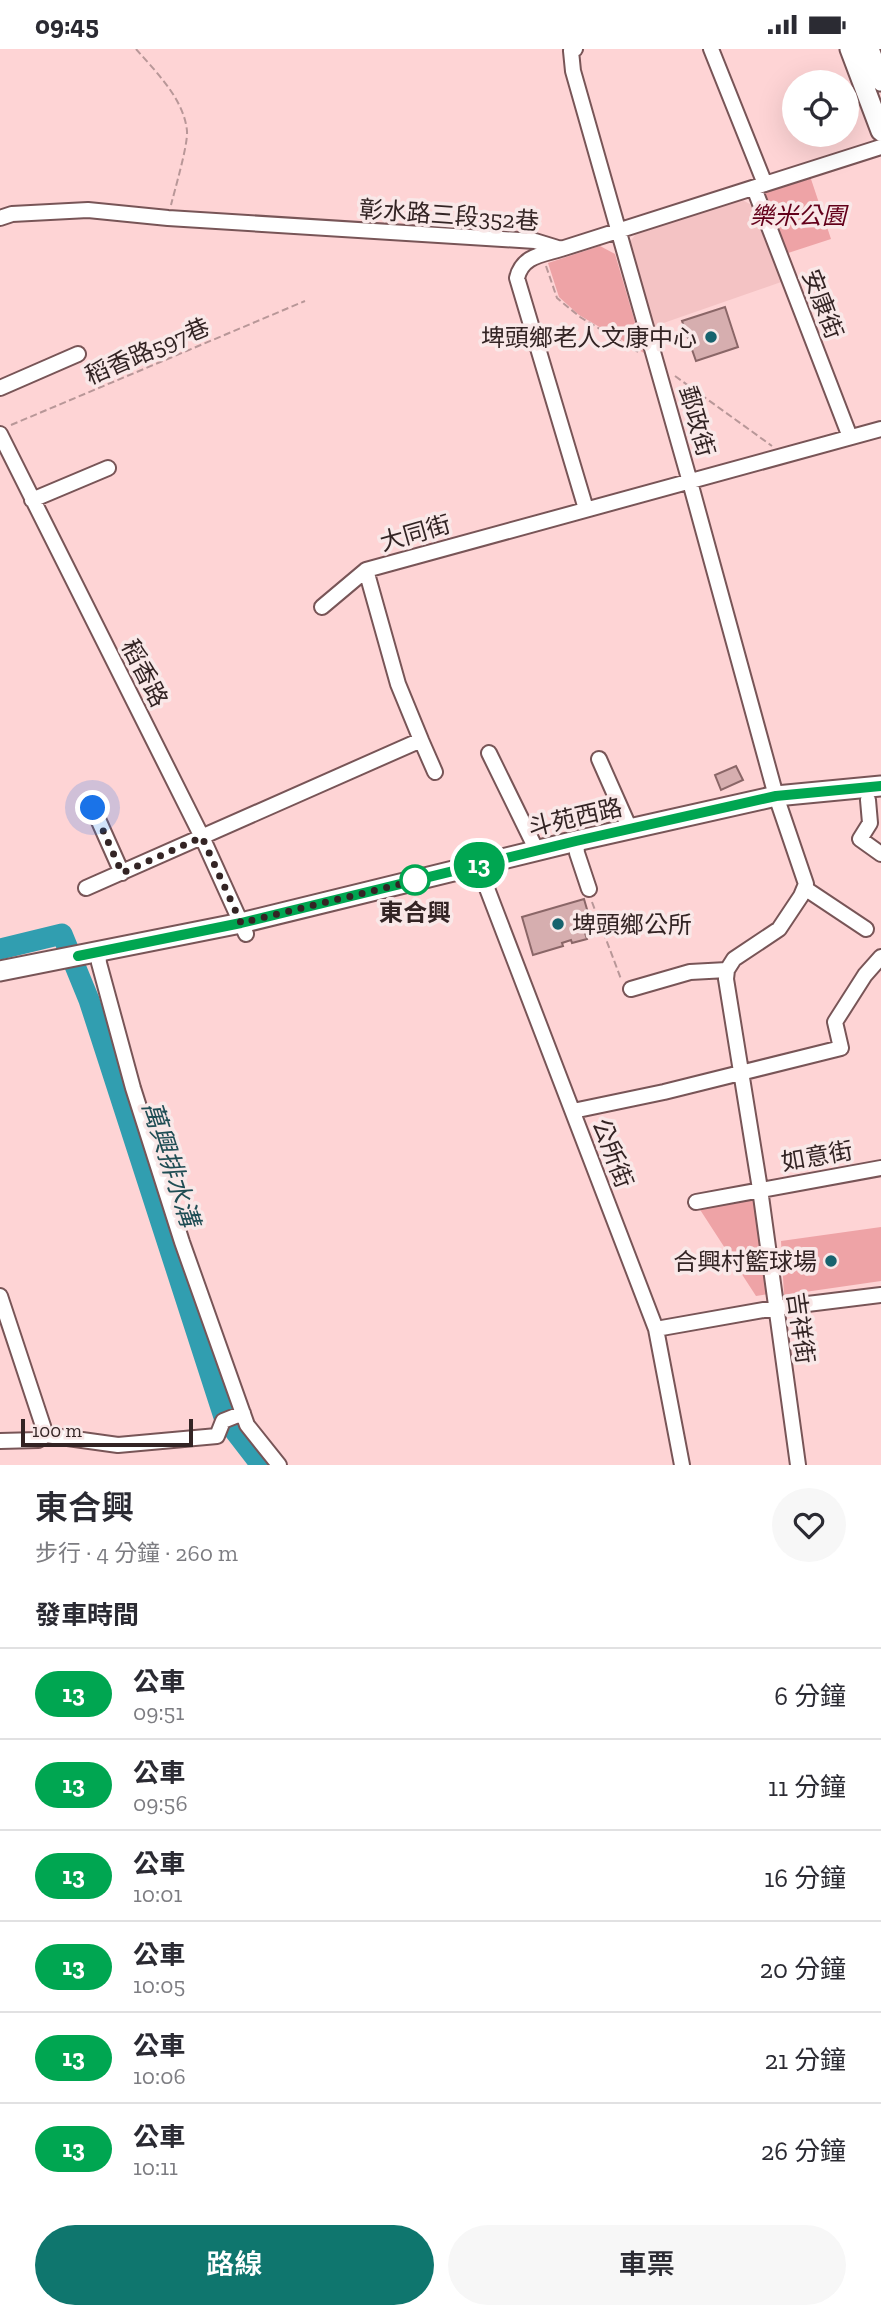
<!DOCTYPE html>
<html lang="zh-TW">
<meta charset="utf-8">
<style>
:root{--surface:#fff;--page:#f7f7f7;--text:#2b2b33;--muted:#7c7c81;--line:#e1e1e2;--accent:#0f766e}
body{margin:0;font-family:"Zilla Slab","Noto Sans TC",serif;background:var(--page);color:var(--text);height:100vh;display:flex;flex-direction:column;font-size:26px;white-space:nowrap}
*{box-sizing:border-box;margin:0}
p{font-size:23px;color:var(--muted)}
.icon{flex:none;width:38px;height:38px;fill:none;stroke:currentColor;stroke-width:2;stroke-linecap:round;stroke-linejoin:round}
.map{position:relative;height:1416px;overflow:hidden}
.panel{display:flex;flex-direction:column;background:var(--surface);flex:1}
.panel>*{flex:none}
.badge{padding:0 14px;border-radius:23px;font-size:24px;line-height:46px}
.fabs{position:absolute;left:782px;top:21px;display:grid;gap:14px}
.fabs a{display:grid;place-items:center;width:77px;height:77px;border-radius:50%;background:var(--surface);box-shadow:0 7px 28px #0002;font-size:35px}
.scale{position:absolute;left:21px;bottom:18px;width:172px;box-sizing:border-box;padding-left:7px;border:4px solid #332424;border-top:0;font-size:19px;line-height:24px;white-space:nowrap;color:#332424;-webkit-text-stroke:5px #f9e8e8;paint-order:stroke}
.you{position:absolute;width:35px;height:35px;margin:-18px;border:5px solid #fff;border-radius:50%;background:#1a73e8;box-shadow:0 0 0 10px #1a73e833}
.map>.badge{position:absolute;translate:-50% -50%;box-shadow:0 0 0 4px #fff}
h2{padding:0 35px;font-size:26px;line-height:63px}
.round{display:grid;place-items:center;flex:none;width:74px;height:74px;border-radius:37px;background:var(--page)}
.overview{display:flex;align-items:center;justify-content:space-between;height:119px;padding:0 35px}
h1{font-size:33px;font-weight:600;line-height:52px}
.primary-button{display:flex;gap:14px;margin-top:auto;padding:14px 35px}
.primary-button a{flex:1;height:80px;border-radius:42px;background:var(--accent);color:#fff;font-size:28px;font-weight:600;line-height:80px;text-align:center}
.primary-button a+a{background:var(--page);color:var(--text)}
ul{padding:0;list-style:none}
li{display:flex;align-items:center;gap:21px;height:91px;padding:0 35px;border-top:2px solid var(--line)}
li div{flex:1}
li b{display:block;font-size:26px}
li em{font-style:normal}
li .badge{min-width:77px;font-weight:700;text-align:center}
.status{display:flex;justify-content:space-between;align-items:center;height:49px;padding:0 35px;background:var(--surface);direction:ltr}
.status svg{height:19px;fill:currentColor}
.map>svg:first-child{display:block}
.built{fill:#f4c3c4}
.green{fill:#eea3a6}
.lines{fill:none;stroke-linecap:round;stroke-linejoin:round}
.river{stroke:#319eb0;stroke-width:21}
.building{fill:#d6aeaf;stroke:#8a6667;stroke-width:2}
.minor-casing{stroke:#785557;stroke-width:18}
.major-casing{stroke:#785557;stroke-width:23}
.path{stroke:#b89798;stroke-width:2;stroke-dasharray:7 3.5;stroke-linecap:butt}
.minor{stroke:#fff;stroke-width:14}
.major{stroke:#fff;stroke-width:19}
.line-casing{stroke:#fff;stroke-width:16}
.line{stroke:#00a651;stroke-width:10}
.walk{stroke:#332424;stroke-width:7;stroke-dasharray:0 12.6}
.poi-dot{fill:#17636e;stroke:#f9e8e8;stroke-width:2.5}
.stop-dot{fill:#fff;stroke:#00a651;stroke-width:3.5}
.labels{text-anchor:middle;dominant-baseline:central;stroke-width:7;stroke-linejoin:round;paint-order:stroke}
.street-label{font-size:24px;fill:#332424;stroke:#f9e8e8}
.park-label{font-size:24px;font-style:italic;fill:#63001a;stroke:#f9e8e8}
.poi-label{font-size:24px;fill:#332424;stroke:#f9e8e8;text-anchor:end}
.stop-label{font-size:24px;font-weight:bold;fill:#332424;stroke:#f9e8e8}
.water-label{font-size:26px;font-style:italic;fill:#1f4d54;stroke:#f9e8e8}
</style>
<div class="status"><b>09:45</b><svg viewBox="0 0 49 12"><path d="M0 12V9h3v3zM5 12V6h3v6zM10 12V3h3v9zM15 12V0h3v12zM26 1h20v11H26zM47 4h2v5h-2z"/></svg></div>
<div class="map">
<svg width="881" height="1416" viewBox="0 0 881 1416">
<rect width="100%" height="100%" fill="#fed4d5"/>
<path class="built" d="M739,149L757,159L784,232L652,278L627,197L635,186Z"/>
<path class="green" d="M810,127L831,190L785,205L764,142Z
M600,197L615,205L644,304L579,266L559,248L548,214Z
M755,1146L769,1245L756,1247L697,1156Z
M881,1178V1232L784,1246L781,1192Z"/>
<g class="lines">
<path class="river" d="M0,900L62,885L89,951L224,1368L261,1416"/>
</g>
<path class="building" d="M725,258L738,298L696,312L682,272Z
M736,717L743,731L721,741L715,726Z
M584,850L593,881L585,884L587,890L572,894L571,891L562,894L563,897L533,906L522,868Z"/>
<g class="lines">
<defs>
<path id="minor" d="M575,0L571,2L573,22L690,433L776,747L806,835L801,847L779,880L734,910L727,921L726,930L760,1140L798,1416
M711,0L765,135
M754,139L850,388
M0,169L12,165L88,161L168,169L535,192L561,200L881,98
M561,200C541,206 522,207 517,229L586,460
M0,339L78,305
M0,385L202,788L246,885
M32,451L108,419
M322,558L366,521
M421,691L435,723
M489,704L537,802
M599,710L630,780
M868,751L870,774L860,790L881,805
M93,759L122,824
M576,792L577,804L589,840
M478,816L656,1280L682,1416
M86,839L421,691L398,635L366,521L881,380
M806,840L866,880
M98,903L99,914L133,1039L182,1193L247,1376L279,1416
M631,940L690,923L727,921
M573,1062L664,1043L841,999L835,973L865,926L881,908
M696,1153L881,1119
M0,1247L46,1386L38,1391L0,1392
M656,1280L775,1259L881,1246
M46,1386L118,1396L217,1387L223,1372L243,1364"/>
<path id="major" d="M850,0L881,82
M869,0L881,32
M0,922L241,874L576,792L776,747L881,737"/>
</defs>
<use href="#minor" class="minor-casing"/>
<use href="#major" class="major-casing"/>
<path class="path" d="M136,0C156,23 184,50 187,82C188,96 175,140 171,156
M546,217L557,249L580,268L638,303
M675,327L772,397
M11,376L305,252
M592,853L621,930"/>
<use href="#minor" class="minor"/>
<use href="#major" class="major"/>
</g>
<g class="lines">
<defs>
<path id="line" d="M78,907L241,874L576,792L776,747L881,737"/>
</defs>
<use href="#line" class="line-casing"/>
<use href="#line" class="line"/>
<path class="walk" d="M93,759L122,824L202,788L241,874L425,829L415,831"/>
</g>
<g class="poi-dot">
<circle cx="711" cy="288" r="7"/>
<circle cx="558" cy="875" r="7"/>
<circle cx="831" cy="1212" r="7"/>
</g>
<circle class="stop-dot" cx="415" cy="831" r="14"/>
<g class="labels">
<g class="street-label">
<text transform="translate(449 166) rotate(4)">彰水路三段352巷</text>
<text transform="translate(823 255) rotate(69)">安康街</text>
<text transform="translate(147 302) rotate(-23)">稻香路597巷</text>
<text transform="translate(697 372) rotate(74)">郵政街</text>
<text transform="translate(415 484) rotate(-16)">大同街</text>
<text transform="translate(145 624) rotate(63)">稻香路</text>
<text transform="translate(575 768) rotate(-13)">斗苑西路</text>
<text transform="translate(613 1104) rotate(69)">公所街</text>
<text transform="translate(817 1107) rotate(-10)">如意街</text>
<text transform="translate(801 1279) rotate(82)">吉祥街</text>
</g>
<g class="park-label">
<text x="798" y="166">樂米公園</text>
</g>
<g class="poi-label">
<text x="697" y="288">埤頭鄉老人文康中心</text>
<text x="572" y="875" text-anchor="start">埤頭鄉公所</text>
<text x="817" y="1212">合興村籃球場</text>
</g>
<g class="stop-label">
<text x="415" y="863">東合興</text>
</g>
<g class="water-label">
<text transform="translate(171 1115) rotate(72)">萬興排水溝</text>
</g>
</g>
</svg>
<div class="fabs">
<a><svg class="icon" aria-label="locate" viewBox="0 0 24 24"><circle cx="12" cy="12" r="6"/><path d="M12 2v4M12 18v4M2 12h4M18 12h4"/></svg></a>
</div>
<div class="scale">100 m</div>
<div class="you" style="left:93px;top:759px"></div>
<b class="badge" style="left:479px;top:816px;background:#00a651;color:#fff">13</b>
</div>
<section class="panel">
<div class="overview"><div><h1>東合興</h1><p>步行 · 4 分鐘 · 260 m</p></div><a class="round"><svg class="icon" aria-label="heart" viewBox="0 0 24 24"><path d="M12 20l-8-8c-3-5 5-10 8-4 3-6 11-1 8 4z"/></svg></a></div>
<h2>發車時間</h2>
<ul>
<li><span class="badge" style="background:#00a651;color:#fff">13</span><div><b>公車</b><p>09:51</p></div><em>6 分鐘</em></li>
<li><span class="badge" style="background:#00a651;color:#fff">13</span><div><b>公車</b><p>09:56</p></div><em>11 分鐘</em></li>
<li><span class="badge" style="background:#00a651;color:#fff">13</span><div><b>公車</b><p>10:01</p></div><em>16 分鐘</em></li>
<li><span class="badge" style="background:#00a651;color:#fff">13</span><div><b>公車</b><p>10:05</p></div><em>20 分鐘</em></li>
<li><span class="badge" style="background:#00a651;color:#fff">13</span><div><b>公車</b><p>10:06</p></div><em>21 分鐘</em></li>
<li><span class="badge" style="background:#00a651;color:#fff">13</span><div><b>公車</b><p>10:11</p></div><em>26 分鐘</em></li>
</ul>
<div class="primary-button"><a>路線</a><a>車票</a></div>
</section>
